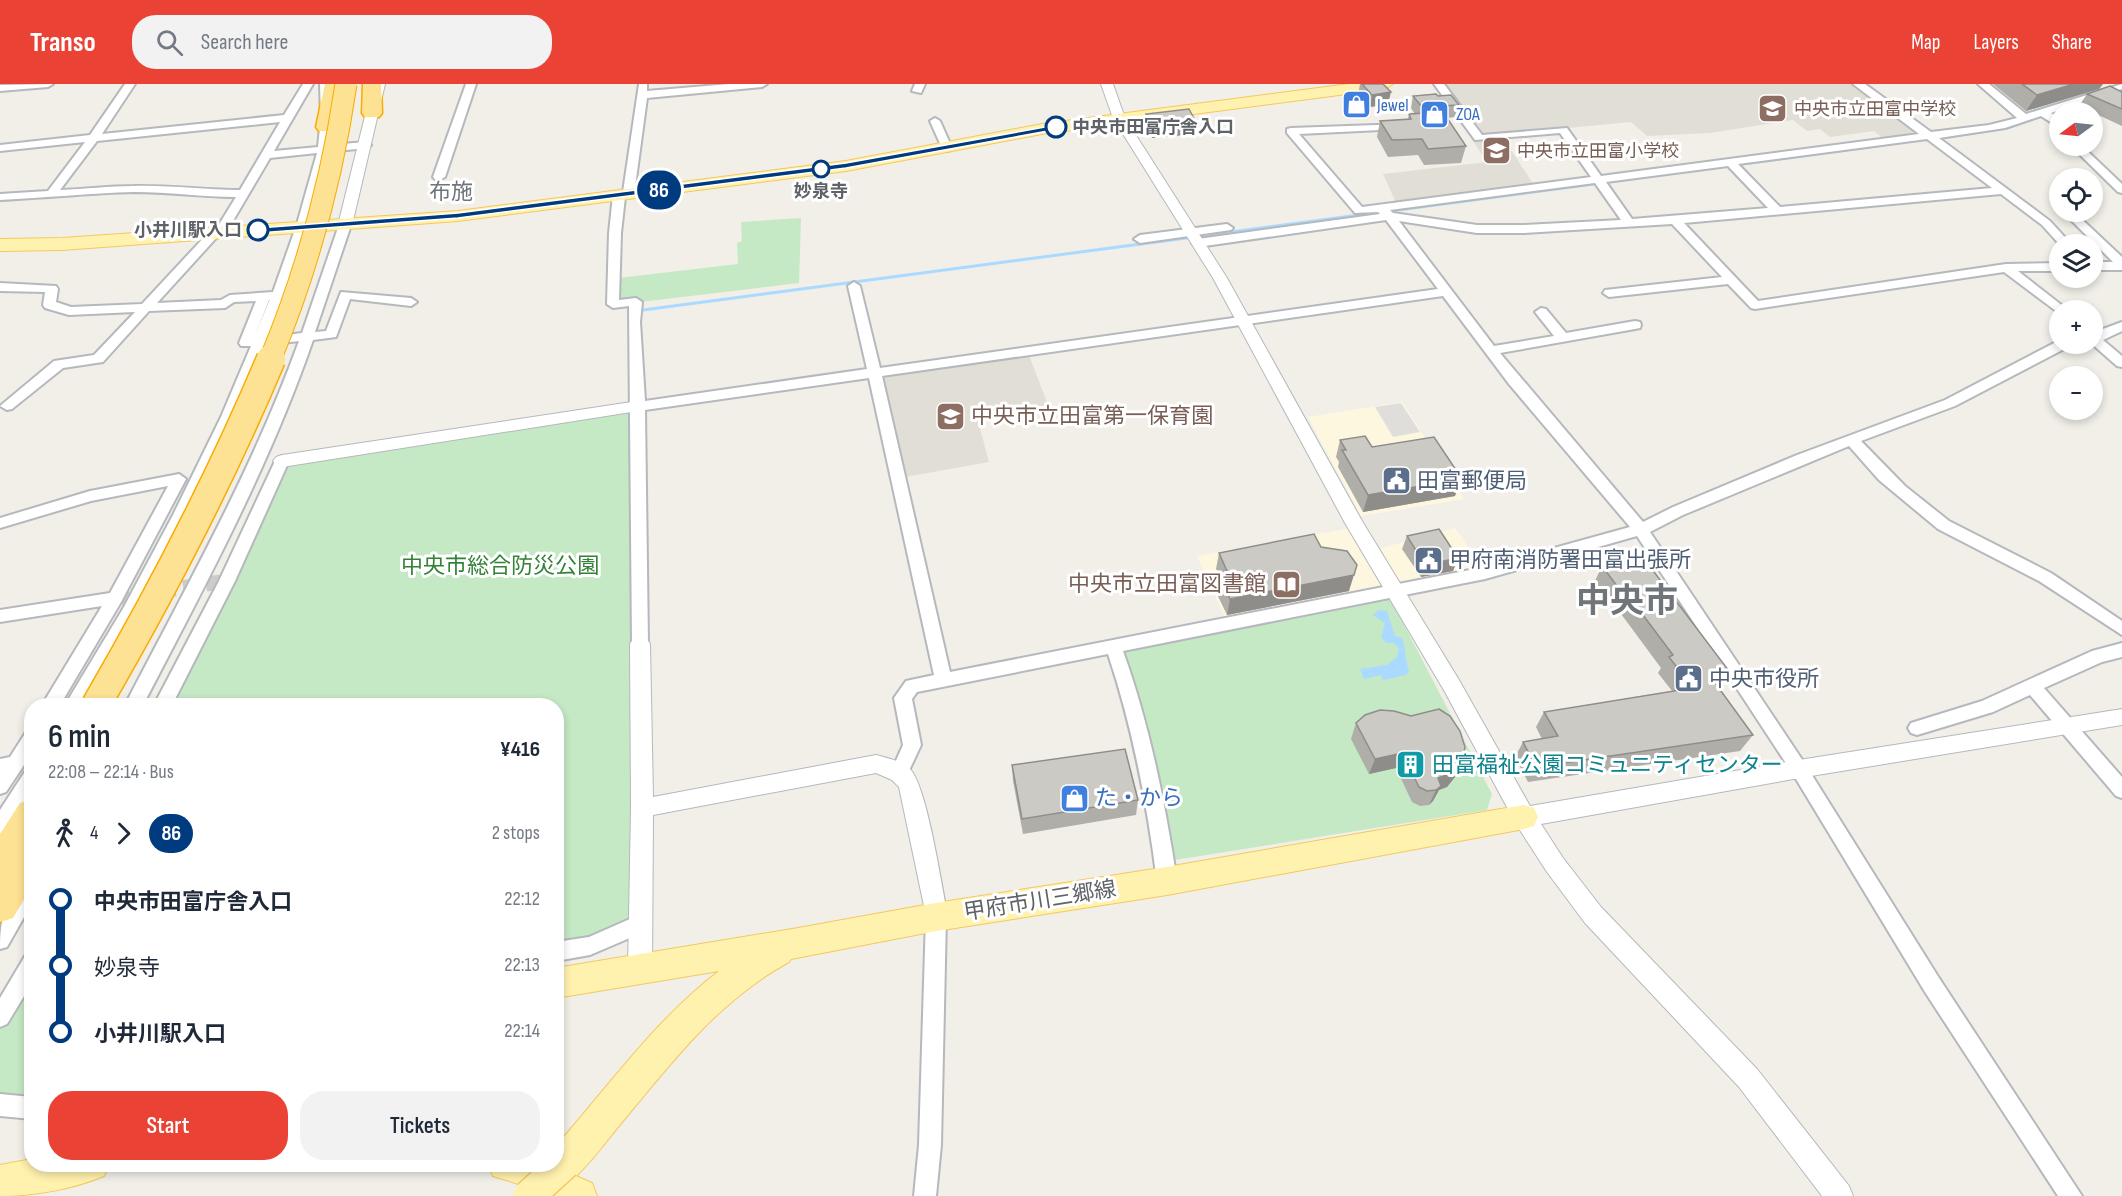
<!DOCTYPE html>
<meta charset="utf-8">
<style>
:root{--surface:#fff;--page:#f2f2f3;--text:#1f2937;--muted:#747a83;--accent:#ea4335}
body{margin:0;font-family:"Sofia Sans Condensed","Noto Sans JP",sans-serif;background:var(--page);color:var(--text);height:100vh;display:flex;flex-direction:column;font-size:22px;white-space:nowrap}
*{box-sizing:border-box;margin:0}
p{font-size:20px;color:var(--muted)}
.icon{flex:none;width:33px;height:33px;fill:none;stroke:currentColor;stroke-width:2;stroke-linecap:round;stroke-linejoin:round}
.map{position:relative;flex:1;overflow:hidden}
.drawer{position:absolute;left:24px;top:614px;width:540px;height:474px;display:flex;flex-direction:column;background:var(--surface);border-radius:24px;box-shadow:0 3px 9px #0003}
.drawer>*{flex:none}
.badge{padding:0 12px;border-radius:20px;font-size:21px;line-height:39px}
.needle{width:39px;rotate:255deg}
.fabs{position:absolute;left:2049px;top:18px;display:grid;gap:12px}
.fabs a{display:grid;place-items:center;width:54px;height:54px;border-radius:50%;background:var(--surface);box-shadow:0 3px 9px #0003;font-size:30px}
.map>.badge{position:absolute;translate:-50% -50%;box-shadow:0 0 0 3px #fff}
.legs{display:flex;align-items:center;gap:9px;height:66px;padding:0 24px;font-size:20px}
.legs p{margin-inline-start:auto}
.summary{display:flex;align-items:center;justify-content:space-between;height:102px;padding:0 24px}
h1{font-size:33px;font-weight:600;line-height:45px}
.primary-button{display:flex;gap:12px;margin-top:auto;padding:12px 24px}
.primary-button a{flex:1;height:69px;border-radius:24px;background:var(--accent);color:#fff;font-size:24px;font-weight:600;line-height:69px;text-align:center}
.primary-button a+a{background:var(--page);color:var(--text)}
ul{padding:0 24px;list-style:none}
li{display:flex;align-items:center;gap:21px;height:66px;font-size:22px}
li i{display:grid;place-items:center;width:9px;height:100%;margin:0 8px;background:currentColor}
li i::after{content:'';width:15px;height:15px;margin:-8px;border:4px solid;border-radius:50%;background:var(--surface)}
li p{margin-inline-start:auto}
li:first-child i{background:linear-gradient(#0000 50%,currentColor 0)}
li:last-child i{background:linear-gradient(currentColor 50%,#0000 0)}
header{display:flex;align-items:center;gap:36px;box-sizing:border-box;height:84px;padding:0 30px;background:var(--accent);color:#fff}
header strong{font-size:28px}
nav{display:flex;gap:33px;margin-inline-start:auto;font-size:21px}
.search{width:420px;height:54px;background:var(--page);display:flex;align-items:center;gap:15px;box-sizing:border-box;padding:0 21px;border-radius:24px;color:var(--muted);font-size:22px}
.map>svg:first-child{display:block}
.commercial{fill:#fef7e0}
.industrial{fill:#e0deda}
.education{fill:#e1ded6}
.green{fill:#c5e8c5}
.water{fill:#aadaff}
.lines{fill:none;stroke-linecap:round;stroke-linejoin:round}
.stream{stroke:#aadaff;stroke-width:3}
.minor-tunnel{stroke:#ccccc8;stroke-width:15;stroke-dasharray:15 8;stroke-linecap:butt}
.minor-casing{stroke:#b5b8bc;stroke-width:4}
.tertiary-casing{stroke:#b5b8bc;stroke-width:2}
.primary-casing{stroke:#f2c960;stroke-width:2}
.motorway-casing{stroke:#f9ab00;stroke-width:3}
.minor{fill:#fff;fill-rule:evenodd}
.tertiary{fill:#fff;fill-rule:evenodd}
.primary{fill:#fff2af;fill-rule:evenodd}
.motorway{fill:#fde293;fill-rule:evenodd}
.primary-bridge-casing{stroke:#f2c960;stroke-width:34;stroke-linecap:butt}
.motorway-bridge-far1-casing{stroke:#f9ab00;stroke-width:23;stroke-linecap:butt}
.motorway-bridge-casing{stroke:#f9ab00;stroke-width:31;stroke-linecap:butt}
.primary-bridge{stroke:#fff2af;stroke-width:31}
.motorway-bridge-far1{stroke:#fde293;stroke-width:21}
.motorway-bridge{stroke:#fde293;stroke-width:28}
.wall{fill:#afaea9}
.shaded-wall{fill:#8f8d8a}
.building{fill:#cccac5;stroke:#8f8d8a;stroke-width:1.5}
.line-1{fill:#003b80;stroke:#fff;stroke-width:1.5}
.stop-1-dot{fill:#fff;stroke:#003b80;stroke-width:3}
.labels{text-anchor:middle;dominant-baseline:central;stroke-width:6;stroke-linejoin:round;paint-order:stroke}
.far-shop-label{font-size:18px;fill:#366cbe;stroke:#fff;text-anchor:start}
.far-education-label{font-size:18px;fill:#785e54;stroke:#fff;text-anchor:start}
.far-stop-label{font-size:18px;font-weight:bold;fill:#5f6368;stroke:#fff;text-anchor:start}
.far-quarter-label{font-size:22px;fill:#70757a;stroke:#fff}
.education-label{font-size:22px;fill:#785e54;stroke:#fff;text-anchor:start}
.service-label{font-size:22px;fill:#4e5e75;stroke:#fff;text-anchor:start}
.park-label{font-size:22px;fill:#348238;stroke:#fff}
.culture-label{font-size:22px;fill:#0d838f;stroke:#fff;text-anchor:start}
.shop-label{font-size:22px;fill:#366cbe;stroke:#fff;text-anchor:start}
.street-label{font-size:22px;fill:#5f6368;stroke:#fff}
.town-label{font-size:34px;font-weight:bold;fill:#70757a;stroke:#fff}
</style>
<header>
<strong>Transo</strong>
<div class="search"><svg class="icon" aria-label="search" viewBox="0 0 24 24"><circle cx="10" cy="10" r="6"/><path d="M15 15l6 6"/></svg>Search here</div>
<nav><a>Map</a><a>Layers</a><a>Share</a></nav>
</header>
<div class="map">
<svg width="2122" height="1112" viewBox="0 0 2122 1112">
<rect width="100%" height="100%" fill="#f1efe8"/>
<path class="commercial" d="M1402,318L1464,415L1361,432L1308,333Z
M1350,444L1385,508L1228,540L1197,472Z
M1455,444L1483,484L1401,503L1378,465Z"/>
<path class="industrial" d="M1401,319L1420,348L1393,353L1375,323Z"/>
<path class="education" d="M1442,0H1850L1918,50L1884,55L1874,47L1830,53L1820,45L1807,47L1793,36L1710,49L1647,52L1631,38L1501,50L1535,103L1397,121L1383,90L1487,78L1473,57L1480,52Z
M1027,266L1050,326L978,337L989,378L900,394L876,289Z"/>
<path class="green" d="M801,134L799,199L640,218V215H618L619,194L738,180L737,159L742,157L741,138Z
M638,322L639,840L557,868L556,621H163L282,377Z
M1390,514L1492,710L1487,726L1175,776L1159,736L1121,566Z
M31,879V1024L0,1021V933Z"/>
<path class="water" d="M1379,526L1387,527L1395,552L1402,554C1406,566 1405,576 1409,587L1406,591L1383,596L1381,591L1364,595L1360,585L1387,581L1397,573L1399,565L1394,559H1386L1381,553L1385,539L1373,531Z"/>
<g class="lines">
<path class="stream" d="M1928,56L2007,44L2068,23
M1704,85L1884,61
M643,226L1601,99"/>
<path class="minor-tunnel" d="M115,514L227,497"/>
<defs>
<path id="minor" d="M53,0L48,3L0,7V1Z
M125,0H135L102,50L284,31L303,0H313L274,67L318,63L321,34L320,0H330L332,34L329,61L366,58L371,61L366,64L328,68L309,140L268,253L302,249L339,141L345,137L351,141L315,248L326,247L341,208L411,214L417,218L411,222L350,215L336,253L313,256C269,383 205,502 143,621H125C187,501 253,385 299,257L265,261C215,386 152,505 83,621H65L124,523L173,431L221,333L251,262H241L239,259L256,217L234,218L225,224L149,227L103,278L63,284L12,325L7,326L0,322L54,277L94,271L135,228L69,231L45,224L43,221L45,208L0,207V199L56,202L58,205L56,218L71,223L142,220L210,147H215L236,113C202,113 169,108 134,108C90,109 45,114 0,116V110L48,107L85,58L0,67V61L90,51ZM280,38L240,106C204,106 170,101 134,102C109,102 85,105 60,106L97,57ZM317,69L297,140L273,208L230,211L221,216L157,219L218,152H224L270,74ZM270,215L254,254L269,216Z
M466,0H476L445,93L439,96L435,95L433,93Z
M639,0H647V7L729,0H767L762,3L647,14L634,110L632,112L625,113L621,149L619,216L636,214L642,218L640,238L645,317L867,285L848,202L854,198L860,202L880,284L1438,205L1386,136L1198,163L1192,159L1198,155L1380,130L1378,128L1355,129L1287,49V45L1291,44L1405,40L1406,42L1401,45L1299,50L1362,123L1591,93L1560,49L1475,56L1434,0H1444L1482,51L1567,44L1601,92L1919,50L1853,0H1865L1931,48L1989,41L2017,34L1978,0H1989L2026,30L2122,0V5L2051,29L2060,35V44L2041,32L2005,44L1939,54L2050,137L2071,160L2060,161L2042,141L2001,110L1684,139L1758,217L2006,180L2060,179V187H2018L2064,223L2066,226H2060V230L2004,188L1755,225L1751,224L1728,200L1609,213L1603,209L1605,206L1722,193L1672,140L1524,149H1477L1399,137L1494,262L1554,252L1535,228L1541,224L1546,225L1566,249L1635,237L1640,238L1641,241L1640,244L1635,245L1500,269L1643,438L1673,423L1797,371L1945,316L2058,257L2060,260H2069L2068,263L1955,322L1861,357L1905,402L1949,437L2051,489L2122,537V551L2039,497L1938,445L1879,396L1849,362L1683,431L1650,448L1805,680L1939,894L2082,1112H2058L1925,908L1793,690L1637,452L1485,495L1123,567C1150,642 1165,719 1177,797L1174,803L1167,806L1160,803L1157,797C1147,720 1133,644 1108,570L917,608L912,615L921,661L906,693L900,696L894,693L891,688L903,661L894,614L906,597L934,591L869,294L645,326L648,560L646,565L640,566L634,565L632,560L629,222L613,224L607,220L609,149L613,111L615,109L623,108ZM1927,55L1992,104L1780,123L1738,80ZM1728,82L1768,124L1632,135L1606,98ZM1595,99L1621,136L1524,141H1477L1393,129L1390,126ZM1443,212L1509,300L1630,443L1485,483L950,588L882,292Z
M915,0H925L921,9L912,7Z
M935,34L940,37L952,64L951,66L947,67L942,64L930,37Z
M2071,62H2082L2122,100V109L2118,108Z
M2063,128H2074L2122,173V186H2092V178H2113Z
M1227,140L1233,144L1231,146L1140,159L1134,155L1140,151Z
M2122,238V247L2103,256L2122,272V283L2117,282L2092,260V249Z
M282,372L289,377L235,497L172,621H154L219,497L275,377Z
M179,390L186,395L121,518L60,621H42L102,522L0,538V526L110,509L168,402L91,417L0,444V434L90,407Z
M2122,559V573L2102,578L2044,604L2122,693V714L2116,712L2030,611L1993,628L1917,651L1911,649L1908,644L1911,639L1982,617L2092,567Z
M32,646V669L6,708L0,710V675L10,673L26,648Z
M32,684V708L7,748L0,750V726L26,686Z
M24,805L31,808L32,819L7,863L0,865C0,846 2,813 24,805Z
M936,824L943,827L946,833L941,1061L936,1112H914L919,1061L926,833L929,827Z
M639,831L646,833L649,840L646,847L590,871L556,877V858L589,853Z
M32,870V899L7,940L0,943V914L25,872Z
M0,1010L32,1013V1035L0,1032Z"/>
<path id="tertiary" d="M373,0H385L352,141L345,145L338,141Z
M1101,0H1113L1125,34L1227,194L1362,437L1459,596L1530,722L1799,676L2122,625V641L1799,694L1541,740L1563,774L1601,823L1757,985L1849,1102L1853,1112H1822L1739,1003L1585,839L1547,788L1516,740L1445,608L1345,439L1213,194L1113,34Z
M638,317L644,318L646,322L644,326L282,383L276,381L273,377L276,373L282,371Z
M640,552L647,555L650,560L653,713L876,671C887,674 902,677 910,685C927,702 942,804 948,833L944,841L936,844L928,841L899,703L892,696L876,689L653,731L652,886L648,894L640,897L632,894L628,886L631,724L630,560L633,555Z"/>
<path id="primary" d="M1349,0H1393L1385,5L1042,50L846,87L458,137L62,166L0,167V155L62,154L458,127L846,77L1042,40Z
M1524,721L1534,724L1538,733L1534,742L1524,745L1167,811L936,847L791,875L789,878C717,917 670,981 618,1043C605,1059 592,1077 576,1092L592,1099L597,1112H543L522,1101L493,1092L488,1080H556V1062C608,1003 656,935 719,887L556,914V884L798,844L936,819L1167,783Z
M32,1075V1080H109L104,1092C73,1105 34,1112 0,1112V1081Z"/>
<path id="motorway" d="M325,0H343L336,43L333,47H319L316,43Z
M363,0H381L382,29L379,33H365L362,29Z
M32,715V802L13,834L0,838V750L20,719Z"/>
</defs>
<use href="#minor" class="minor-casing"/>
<use href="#tertiary" class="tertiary-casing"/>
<use href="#primary" class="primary-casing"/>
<use href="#motorway" class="motorway-casing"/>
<use href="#minor" class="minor"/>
<use href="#tertiary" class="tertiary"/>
<use href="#primary" class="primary"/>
<use href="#motorway" class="motorway"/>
<defs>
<path id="primary-bridge" d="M529,1112L565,1079"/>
<path id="motorway-bridge-far1" d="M270,276C307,187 332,96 346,0"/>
<path id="motorway-bridge" d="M96,621C161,509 221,394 271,275"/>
</defs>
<use href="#primary-bridge" class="primary-bridge-casing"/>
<use href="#motorway-bridge-far1" class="motorway-bridge-far1-casing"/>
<use href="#motorway-bridge" class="motorway-bridge-casing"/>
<use href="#primary-bridge" class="primary-bridge"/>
<use href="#motorway-bridge-far1" class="motorway-bridge-far1"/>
<use href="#motorway-bridge" class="motorway-bridge"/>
</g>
<path class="wall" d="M1360,0H1383L1388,20L1370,23L1358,11Z
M1993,0H2103L2099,5L2026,27Z
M2122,8V42L2079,22L2087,10Z
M1413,12H1438L1459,21L1456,33L1447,34L1466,62L1461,79L1424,81L1418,71L1388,73L1377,53L1380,37L1408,35L1409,30H1415L1411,24Z
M1146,30L1194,50L1152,54L1146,42Z
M1340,356L1372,363L1455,412L1363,428L1338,383L1339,378L1336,373Z
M1407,452L1458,474L1453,487L1421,493L1402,465Z
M1321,463L1349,507L1227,531L1215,506L1218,489L1216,485L1219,469Z
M1602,482L1729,587L1718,602L1753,651L1740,667L1528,698L1515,673L1523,658L1542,655L1536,643L1544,628L1672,607L1658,589L1661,584L1613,519H1608L1594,499Z
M1356,639L1455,693L1447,703L1439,706L1433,717L1429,721L1420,722L1412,718L1396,684L1369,690L1351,655Z
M1012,681L1138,716L1136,731L1023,750L1013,697Z"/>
<path class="shaded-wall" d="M2074,0H2103L2099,5L2026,27L2037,11Z
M1391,8L1388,20L1370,23L1372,11Z
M1196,38L1194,50L1152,54L1153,42Z
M1462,395L1455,412L1363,428L1368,411Z
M1458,474L1453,487L1421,493L1425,481Z
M1357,481L1349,507L1227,531L1230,515Z
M1729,587L1717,602L1710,592Z
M1402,669L1396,684L1369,690L1375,675Z
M1462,677L1455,693L1447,703L1439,706L1433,717L1429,721L1436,706L1438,694Z"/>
<path class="building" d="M1362,0H1383L1391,8L1372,11Z
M2022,0H2074L2037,11Z
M2110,2L2122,8V25L2087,10Z
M1436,10L1438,12L1451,11L1459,21L1422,23L1413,12Z
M1189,25L1196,38L1153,42L1146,30Z
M1443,28L1466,62L1428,65L1422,55L1392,56L1380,37L1411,35L1409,30Z
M1365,352L1372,363L1434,353L1462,395L1368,411L1342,366H1346L1340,356Z
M1439,445L1458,474L1425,481L1407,452Z
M1314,450L1321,463L1347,467L1357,481L1354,491L1230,515L1218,489L1227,487L1219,469Z
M1642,472L1729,587L1710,592L1753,651L1536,683L1523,658L1558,652L1544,628L1693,604L1669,573L1673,571L1622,503L1617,502L1602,482Z
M1439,625L1450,632L1460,647L1465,663L1462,677L1455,688L1438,694L1441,702L1436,706L1427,707L1419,703L1402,669L1375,675L1356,639L1365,631L1380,626L1394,627L1411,632Z
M1125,665L1138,716L1022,735L1012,681Z"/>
<path class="line-1" d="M1056,41H1059V45L846,84L458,134L258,149L254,146L258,144L458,129L846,79Z"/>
<defs>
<symbol id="shop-square" viewBox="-11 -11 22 22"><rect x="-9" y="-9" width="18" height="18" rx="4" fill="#3f7fe0" stroke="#fff"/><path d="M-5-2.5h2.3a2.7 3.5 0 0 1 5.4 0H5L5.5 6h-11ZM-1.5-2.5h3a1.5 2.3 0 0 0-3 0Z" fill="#fff"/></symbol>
<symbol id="school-square" viewBox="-11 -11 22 22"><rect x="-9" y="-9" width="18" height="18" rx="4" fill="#8d6e63" stroke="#fff"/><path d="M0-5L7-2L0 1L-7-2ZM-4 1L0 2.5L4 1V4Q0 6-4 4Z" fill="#fff"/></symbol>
<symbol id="civic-square" viewBox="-11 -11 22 22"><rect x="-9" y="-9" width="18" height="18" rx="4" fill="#5c6f8a" stroke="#fff"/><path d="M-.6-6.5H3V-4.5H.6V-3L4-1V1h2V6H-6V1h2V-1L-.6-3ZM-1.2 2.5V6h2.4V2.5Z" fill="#fff"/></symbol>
<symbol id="library-square" viewBox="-11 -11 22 22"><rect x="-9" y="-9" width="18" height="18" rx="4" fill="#8d6e63" stroke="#fff"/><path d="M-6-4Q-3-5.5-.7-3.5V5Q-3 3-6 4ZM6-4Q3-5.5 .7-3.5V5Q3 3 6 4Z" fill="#fff"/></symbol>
<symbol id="building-square" viewBox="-11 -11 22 22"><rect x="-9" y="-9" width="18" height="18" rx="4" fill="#0f9aa8" stroke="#fff"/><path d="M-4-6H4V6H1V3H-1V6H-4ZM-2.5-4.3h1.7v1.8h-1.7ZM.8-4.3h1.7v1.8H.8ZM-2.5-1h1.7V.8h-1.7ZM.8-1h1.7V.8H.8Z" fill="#fff"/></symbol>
</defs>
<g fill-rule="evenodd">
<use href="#shop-square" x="1340" y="4" width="33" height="33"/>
<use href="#school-square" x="1756" y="8" width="33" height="33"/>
<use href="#shop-square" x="1418" y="14" width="33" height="33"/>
<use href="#school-square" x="1480" y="50" width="33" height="33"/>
<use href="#school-square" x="934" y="316" width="33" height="33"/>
<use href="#civic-square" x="1380" y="380" width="33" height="33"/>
<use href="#civic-square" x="1412" y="460" width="33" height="33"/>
<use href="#library-square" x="1270" y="484" width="33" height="33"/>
<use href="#civic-square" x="1672" y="578" width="33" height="33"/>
<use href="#building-square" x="1394" y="664" width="33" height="33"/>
<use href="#shop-square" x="1058" y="698" width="33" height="33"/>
</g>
<g class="stop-1-dot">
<circle cx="1056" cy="43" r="10"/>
<circle cx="821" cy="85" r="8"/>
<circle cx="258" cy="146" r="10"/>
</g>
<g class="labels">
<g class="far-shop-label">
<text x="1377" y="21">Jewel</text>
<text x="1456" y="30">ZOA</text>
</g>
<g class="far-education-label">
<text x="1794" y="25">中央市立田富中学校</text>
<text x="1517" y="67">中央市立田富小学校</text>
</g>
<g class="far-stop-label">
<text x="1072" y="43">中央市田富庁舎入口</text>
<text x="821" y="107" text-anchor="middle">妙泉寺</text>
<text x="242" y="146" text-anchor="end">小井川駅入口</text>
</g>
<g class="far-quarter-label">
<text x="451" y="108">布施</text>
</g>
<g class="education-label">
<text x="971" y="332">中央市立田富第一保育園</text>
<text x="1266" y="500" text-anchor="end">中央市立田富図書館</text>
</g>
<g class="service-label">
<text x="1417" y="397">田富郵便局</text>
<text x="1449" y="476">甲府南消防署田富出張所</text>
<text x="1709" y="595">中央市役所</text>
</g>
<g class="park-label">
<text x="500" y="482">中央市総合防災公園</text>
</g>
<g class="culture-label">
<text x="1432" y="681">田富福祉公園コミュニティセンター</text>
</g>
<g class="shop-label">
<text x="1095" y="714">た・から</text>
</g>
<g class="street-label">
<text transform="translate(1040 817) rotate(-9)">甲府市川三郷線</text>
</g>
<g class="town-label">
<text x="1627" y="517">中央市</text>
</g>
</g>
</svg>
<div class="fabs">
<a><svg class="needle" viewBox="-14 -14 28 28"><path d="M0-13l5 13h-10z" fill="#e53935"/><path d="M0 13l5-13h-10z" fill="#747a83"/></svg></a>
<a><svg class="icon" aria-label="locate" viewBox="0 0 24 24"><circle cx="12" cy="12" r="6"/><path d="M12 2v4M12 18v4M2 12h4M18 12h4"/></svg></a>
<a><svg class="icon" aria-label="layers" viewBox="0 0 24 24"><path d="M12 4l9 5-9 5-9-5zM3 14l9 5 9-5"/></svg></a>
<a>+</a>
<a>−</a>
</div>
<b class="badge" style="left:659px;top:106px;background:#003b80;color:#fff">86</b>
<section class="drawer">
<div class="summary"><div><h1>6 min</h1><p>22:08 – 22:14 · Bus</p></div><b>¥416</b></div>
<div class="legs"><svg class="icon" aria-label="walk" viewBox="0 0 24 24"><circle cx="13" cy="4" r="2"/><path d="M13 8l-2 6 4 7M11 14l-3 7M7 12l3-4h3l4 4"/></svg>4<svg class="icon" aria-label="forward" viewBox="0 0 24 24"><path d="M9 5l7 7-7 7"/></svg><b class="badge" style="background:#003b80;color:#fff">86</b><p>2 stops</p></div>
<ul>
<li><i style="color:#003b80"></i><b>中央市田富庁舎入口</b><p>22:12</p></li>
<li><i style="color:#003b80"></i><span>妙泉寺</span><p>22:13</p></li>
<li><i style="color:#003b80"></i><b>小井川駅入口</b><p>22:14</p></li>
</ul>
<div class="primary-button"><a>Start</a><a>Tickets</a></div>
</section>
</div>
